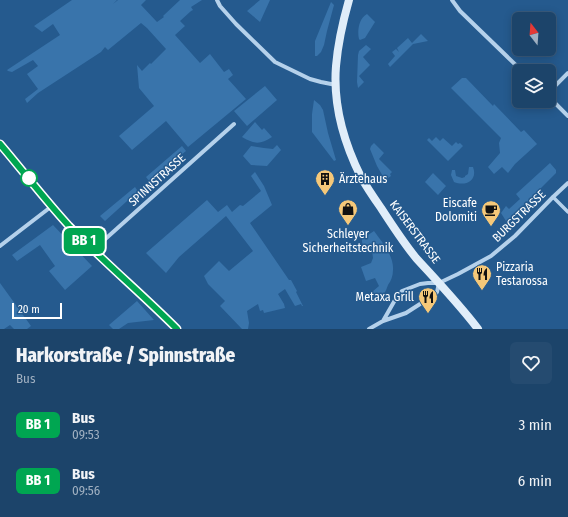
<!DOCTYPE html>
<meta charset="utf-8">
<style>
:root{--surface:#1c446a;--page:#254b70;--text:#f1f3f6;--muted:#a0b0c1;--line:#3a5c7e}
body{margin:0;font-family:"Fira Sans Condensed",sans-serif;background:var(--page);color:var(--text);height:100vh;display:flex;flex-direction:column;font-size:15px;white-space:nowrap}
*{box-sizing:border-box;margin:0}
p{font-size:13px;color:var(--muted)}
.icon{flex:none;width:22px;height:22px;fill:none;stroke:currentColor;stroke-width:2;stroke-linecap:round;stroke-linejoin:round}
.map{position:relative;height:329px;overflow:hidden}
.details{display:flex;flex-direction:column;background:var(--surface);flex:1}
.details>*{flex:none}
.badge{padding:0 8px;border-radius:6px;font-size:14px;line-height:26px}
.needle{width:26px;rotate:343deg}
.buttons{position:absolute;left:512px;top:12px;display:grid;gap:8px}
.buttons a{display:grid;place-items:center;width:44px;height:44px;border-radius:6px;background:var(--surface);box-shadow:0 2px 10px #0003,0 0 0 1px var(--line);font-size:20px}
.scale{position:absolute;left:12px;bottom:10px;width:50px;box-sizing:border-box;padding-left:4px;border:2px solid #fff;border-top:0;font-size:11px;line-height:14px;white-space:nowrap;color:#fff;-webkit-text-stroke:3px #255a8e;paint-order:stroke}
.map>.badge{position:absolute;translate:-50% -50%;box-shadow:0 0 0 2px #fff}
.round{display:grid;place-items:center;flex:none;width:42px;height:42px;border-radius:6px;background:var(--page)}
.head{display:flex;align-items:center;justify-content:space-between;height:68px;padding:0 16px}
h1{font-size:19px;font-weight:800;line-height:30px}
ul{padding:0;list-style:none}
li{display:flex;align-items:center;gap:12px;height:56px;padding:0 16px}
li div{flex:1}
li b{display:block;font-size:15px}
li em{font-style:normal}
li .badge{min-width:44px;font-weight:700;text-align:center}
.map>svg:first-child{display:block}
.green{fill:#3974ab}
.lines{fill:none;stroke-linecap:round;stroke-linejoin:round}
.pedestrian{stroke:#b5d1eb;stroke-width:3.5}
.minor{stroke:#b5d1eb;stroke-width:4}
.secondary{stroke:#e0edf9;stroke-width:8}
.line-casing{stroke:#fff;stroke-width:9}
.line{stroke:#00a651;stroke-width:6}
.stop-dot{fill:#fff;stroke:#00a651;stroke-width:2}
.labels{text-anchor:middle;dominant-baseline:central;stroke-width:3;stroke-linejoin:round;paint-order:stroke}
.poi-label{font-size:12px;fill:#fff;stroke:#255a8e;text-anchor:start}
.street-label{font-size:12px;fill:#fff;stroke:#255a8e}
</style>
<div class="map">
<svg width="568" height="329" viewBox="0 0 568 329">
<rect width="100%" height="100%" fill="#255a8e"/>
<path class="green" d="M72,0H117L113,4L118,0H146L141,5L157,22L164,17L163,16L180,0H202L191,7L193,10L191,11L180,21L185,26L175,35L200,63L210,54L224,72L229,69L233,75L228,79L246,99L188,147L166,121L132,150L119,136L154,106L139,88L137,65L142,71L150,63L151,64L166,49L147,28L141,23L108,50L105,47L101,52L38,93L27,103L25,99L38,89L27,74L38,66L33,60L12,72L8,71L7,70L60,35L53,24L42,32L34,26Z
M260,0H270L260,22L247,11Z
M331,2L334,5L327,31L324,45L321,52L317,56H315V41Z
M367,14L375,22L365,38L360,40L359,39C357,31 359,18 367,14Z
M421,34L428,41L413,44L390,67L388,64L395,56L392,52L396,49L399,52L397,48L408,38L412,43Z
M366,45L371,49L363,57L370,65L359,76L364,82L358,88L357,82L358,55L359,51Z
M462,78H466L493,106L494,104L521,132L524,130L537,144L515,164L508,173L502,167L494,174L488,167L500,153L499,143L501,138L451,88Z
M265,86L277,100L247,126L234,111Z
M314,100L320,105L323,110L328,133L336,160L334,161L312,132V114Z
M255,122L262,130L264,128L272,137C260,145 254,144 242,137Z
M436,137L440,141L443,138L452,146L456,142L458,144L460,143L463,146L448,161L427,140L429,138L432,141Z
M374,143L384,153L379,159L392,172L390,174L391,176L385,180L377,166L370,149L371,146Z
M277,145L281,150L267,166L251,165L243,156L251,146L264,148L273,149Z
M182,146L186,151L149,181L146,177Z
M550,163L556,170V173L509,220L506,221L501,213L506,206L509,209L520,199L516,194Z
M469,167H473C478,180 466,187 454,182L451,175L452,170H455L456,176L462,178L465,177V176L468,174Z
M255,172L264,186L272,205L250,223L289,280H291L297,291L296,292L303,306H302L301,304L295,306L285,289L278,294L284,304L285,308L264,313L263,310L260,311L258,304L247,311L249,323L248,329H242L220,306L225,301L208,284L204,276L219,261L229,271L253,251L226,216L179,257L166,273L146,253L207,200L218,212L227,205L232,212L240,205L243,206L261,191L251,176Z
M433,173L446,186L438,195L425,182Z
M135,187L137,190V192L105,221L100,216Z
M53,225L92,266L65,290L49,271L55,266L40,245L17,261L12,255Z
M374,231C382,242 394,256 393,270C393,276 391,281 388,285C386,291 383,297 378,301L374,300L372,292L379,286L375,278L366,281L361,267L371,263L373,258L372,250L369,247L363,245L362,242V239Z
M0,283L31,326L27,329H14L10,325L4,329H0Z
M137,301L154,320L128,323L119,329H113L109,325Z"/>
<g class="lines">
<path class="pedestrian" d="M553,197L568,212"/>
<path class="minor" d="M217,0L220,6L236,24L275,62L310,79L321,82L336,85
M452,0L460,11L522,71
M549,92L568,73
M549,97L568,116
M0,144C23,171 45,200 69,226C104,262 142,294 177,329
M0,246L52,206
M93,250L234,124
M383,321L395,300L402,291L420,284L428,283H439L458,274L491,256L515,236L553,197L568,183
M369,329L383,321L406,313L434,295L437,292L439,283"/>
<path class="secondary" d="M349,0C343,21 338,43 336,66C333,104 344,143 361,177C367,188 374,198 381,208C392,225 403,242 416,258C437,281 459,304 478,329"/>
</g>
<g class="lines">
<defs>
<path id="line" d="M0,144C23,171 45,200 69,226C104,262 142,294 177,329"/>
</defs>
<use href="#line" class="line-casing"/>
<use href="#line" class="line"/>
</g>
<defs>
<symbol id="building-pin" viewBox="-11 -11 22 30"><path d="M0 17L-7.5 6A9.5 9.5 0 1 1 7.5 6Z" fill="#f5c879" stroke="#255a8e"/><path d="M-4-6H4V6H1V3H-1V6H-4ZM-2.5-4.3h1.7v1.8h-1.7ZM.8-4.3h1.7v1.8H.8ZM-2.5-1h1.7V.8h-1.7ZM.8-1h1.7V.8H.8Z" fill="#111"/></symbol>
<symbol id="shop-pin" viewBox="-11 -11 22 30"><path d="M0 17L-7.5 6A9.5 9.5 0 1 1 7.5 6Z" fill="#f5c879" stroke="#255a8e"/><path d="M-5-2.5h2.3a2.7 3.5 0 0 1 5.4 0H5L5.5 6h-11ZM-1.5-2.5h3a1.5 2.3 0 0 0-3 0Z" fill="#111"/></symbol>
<symbol id="cafe-pin" viewBox="-11 -11 22 30"><path d="M0 17L-7.5 6A9.5 9.5 0 1 1 7.5 6Z" fill="#f5c879" stroke="#255a8e"/><path d="M-5.5-4.5H6V0H3Q3 3.5 0 3.5H-2.5Q-5.5 3.5-5.5 0ZM3-3.2v2h1.7v-2ZM-6 4.5H4V6H-6Z" fill="#111"/></symbol>
<symbol id="restaurant-pin" viewBox="-11 -11 22 30"><path d="M0 17L-7.5 6A9.5 9.5 0 1 1 7.5 6Z" fill="#f5c879" stroke="#255a8e"/><path d="M-5-6h1v4h1v-4h1v4h1v-4h1v5L-1.5 .5V6h-2V.5L-5-1ZM5-6V6H3V1.5H1.5Q1.5-4 5-6Z" fill="#111"/></symbol>
</defs>
<g fill-rule="evenodd">
<use href="#building-pin" x="314" y="168" width="22" height="30"/>
<use href="#shop-pin" x="337" y="198" width="22" height="30"/>
<use href="#cafe-pin" x="480" y="199" width="22" height="30"/>
<use href="#restaurant-pin" x="471" y="263" width="22" height="30"/>
<use href="#restaurant-pin" x="417" y="286" width="22" height="30"/>
</g>
<circle class="stop-dot" cx="29" cy="178" r="8"/>
<g class="labels">
<g class="poi-label">
<text x="339" y="179">Ärztehaus</text>
<text x="477" y="203" text-anchor="end">Eiscafe<tspan x="477" dy="14">Dolomiti</tspan></text>
<text x="348" y="234" text-anchor="middle">Schleyer<tspan x="348" dy="14">Sicherheitstechnik</tspan></text>
<text x="496" y="267">Pizzaria<tspan x="496" dy="14">Testarossa</tspan></text>
<text x="414" y="297" text-anchor="end">Metaxa Grill</text>
</g>
<g class="street-label">
<text transform="translate(157 180) rotate(-42)">SPINNSTRASSE</text>
<text transform="translate(519 216) rotate(-44)">BURGSTRASSE</text>
<text transform="translate(415 232) rotate(53)">KAISERSTRASSE</text>
</g>
</g>
</svg>
<div class="buttons">
<a><svg class="needle" viewBox="-14 -14 28 28"><path d="M0-13l5 13h-10z" fill="#e53935"/><path d="M0 13l5-13h-10z" fill="#a0b0c1"/></svg></a>
<a><svg class="icon" aria-label="layers" viewBox="0 0 24 24"><path d="M12 4l9 5-9 5-9-5zM3 14l9 5 9-5"/></svg></a>
</div>
<div class="scale">20 m</div>
<b class="badge" style="left:84px;top:241px;background:#00a651;color:#fff">BB 1</b>
</div>
<section class="details">
<div class="head"><div><h1>Harkorstraße / Spinnstraße</h1><p>Bus</p></div><a class="round"><svg class="icon" aria-label="heart" viewBox="0 0 24 24"><path d="M12 20l-8-8c-3-5 5-10 8-4 3-6 11-1 8 4z"/></svg></a></div>
<ul>
<li><span class="badge" style="background:#00a651;color:#fff">BB 1</span><div><b>Bus</b><p>09:53</p></div><em>3 min</em></li>
<li><span class="badge" style="background:#00a651;color:#fff">BB 1</span><div><b>Bus</b><p>09:56</p></div><em>6 min</em></li>
</ul>
</section>
